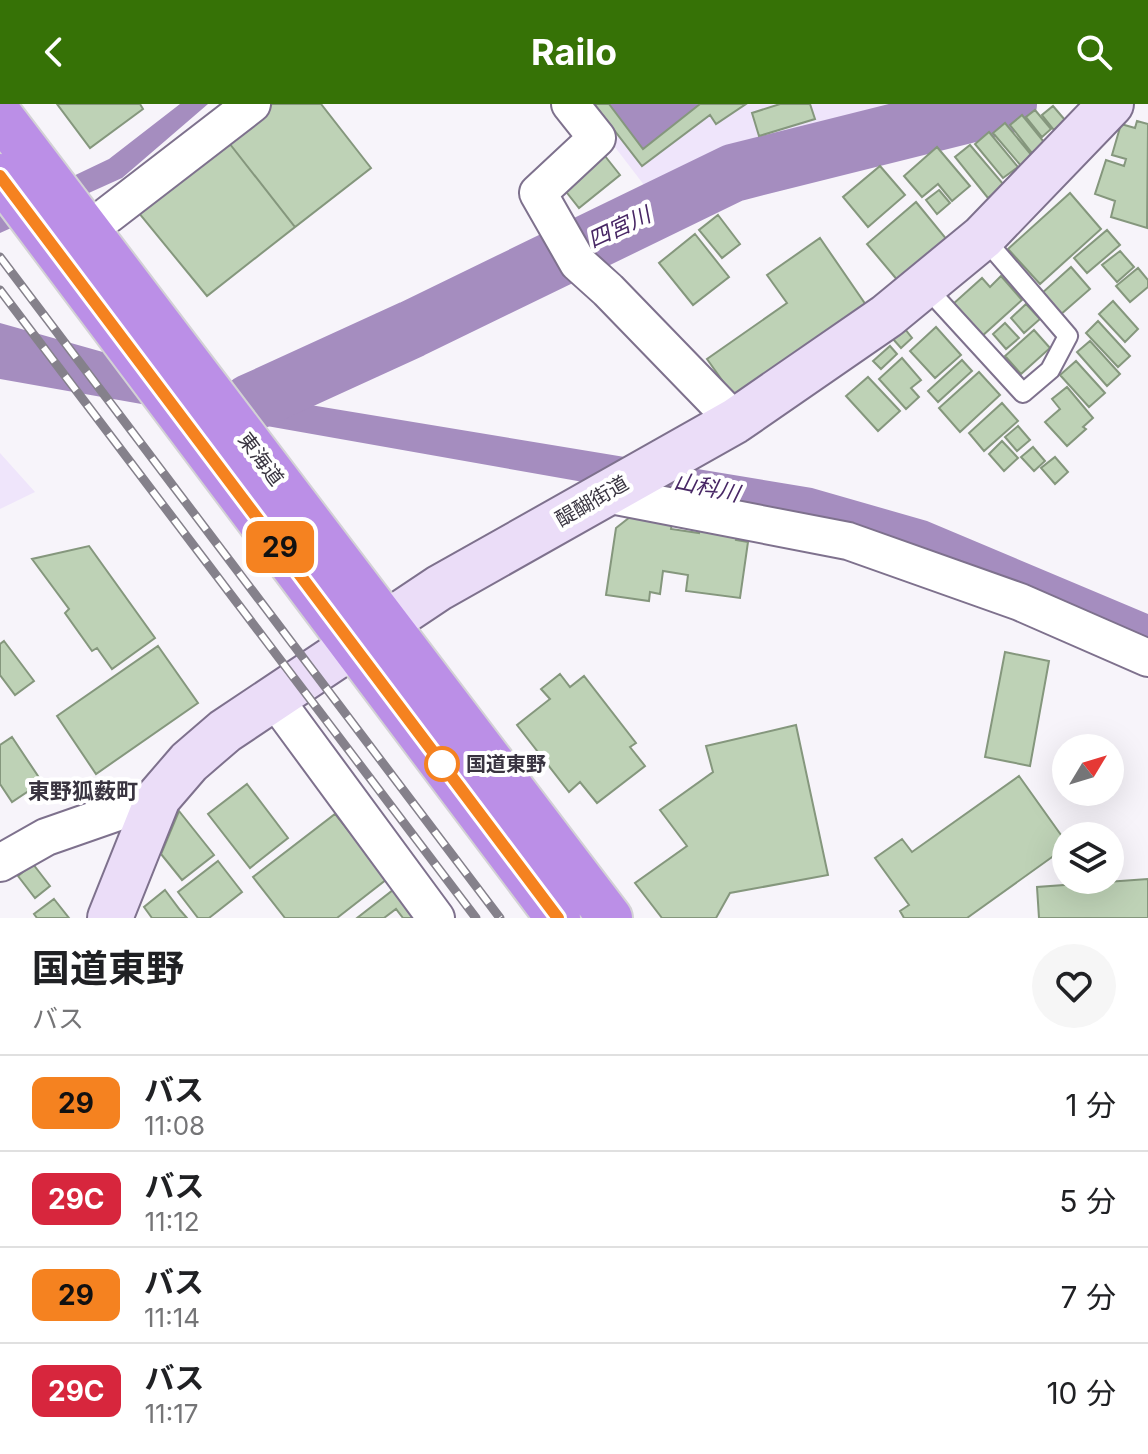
<!DOCTYPE html>
<html lang="ja">
<meta charset="utf-8">
<style>
:root{--surface:#fff;--page:#f6f6f6;--text:#202124;--muted:#757577;--line:#e0e0e0;--accent:#367206}
body{margin:0;font-family:Inter,"Noto Sans JP",sans-serif;background:var(--page);color:var(--text);height:100vh;display:flex;flex-direction:column;font-size:30px;white-space:nowrap}
*{box-sizing:border-box;margin:0}
p{font-size:26px;color:var(--muted)}
.icon{flex:none;width:44px;height:44px;fill:none;stroke:currentColor;stroke-width:2;stroke-linecap:round;stroke-linejoin:round}
.map{position:relative;height:814px;overflow:hidden}
.sheet{display:flex;flex-direction:column;background:var(--surface);flex:1}
.sheet>*{flex:none}
.badge{padding:0 16px;border-radius:12px;font-size:28px;line-height:52px}
.needle{width:52px;rotate:52deg}
.buttons{position:absolute;left:1052px;top:630px;display:grid;gap:16px}
.buttons a{display:grid;place-items:center;width:72px;height:72px;border-radius:50%;background:var(--surface);box-shadow:0 8px 32px #0002;font-size:40px}
.map>.badge{position:absolute;translate:-50% -50%;box-shadow:0 0 0 4px #fff}
.round{display:grid;place-items:center;flex:none;width:84px;height:84px;border-radius:42px;background:var(--page)}
.overview{display:flex;align-items:center;justify-content:space-between;height:136px;padding:0 32px}
h1{font-size:38px;font-weight:700;line-height:60px}
ul{padding:0;list-style:none}
li{display:flex;align-items:center;gap:24px;height:96px;padding:0 32px;border-top:2px solid var(--line)}
li div{flex:1}
li b{display:block;font-size:30px}
li em{font-style:normal}
li .badge{min-width:88px;font-weight:700;text-align:center}
header{display:flex;justify-content:space-between;align-items:center;height:104px;padding:0 32px;background:var(--accent);color:#fff;font-size:36px;font-weight:700}
.map>svg:first-child{display:block}
.built{fill:#efe5fb}
.water{fill:#a58dbf}
.lines{fill:none;stroke-linecap:round;stroke-linejoin:round}
.river{stroke:#a58dbf;stroke-width:58}
.building{fill:#bed2b6;stroke:#85977d;stroke-width:2}
.lane-casing{stroke:#7e718d;stroke-width:22}
.street-casing{stroke:#7e718d;stroke-width:40}
.secondary-casing{stroke:#7e718d;stroke-width:48}
.highway-casing{stroke:#d3d2d5;stroke-width:48}
.lane{stroke:#fff;stroke-width:18}
.street{stroke:#fff;stroke-width:36}
.secondary{stroke:#ebddf8;stroke-width:44}
.highway{stroke:#bb8fe7;stroke-width:44}
.rail-casing{stroke:#85818b;stroke-width:9}
.rail{stroke:#fff;stroke-width:6;stroke-dasharray:18;stroke-linecap:butt}
.line-casing{stroke:#fff;stroke-width:18}
.line{stroke:#f58220;stroke-width:12}
.stop-dot{fill:#fff;stroke:#f58220;stroke-width:4}
.labels{text-anchor:middle;dominant-baseline:central;stroke-width:8;stroke-linejoin:round;paint-order:stroke}
.street-label{font-size:20px;fill:#393440;stroke:#fff}
.stop-label{font-size:20px;font-weight:bold;fill:#393440;stroke:#fff;text-anchor:start}
.water-label{font-size:22px;font-style:italic;fill:#482765;stroke:#fff}
.neighbourhood-label{font-size:22px;font-weight:bold;fill:#393440;stroke:#fff}
</style>
<header><svg class="icon" aria-label="back" viewBox="0 0 24 24"><path d="M15 5l-7 7 7 7"/></svg>Railo<svg class="icon" aria-label="search" viewBox="0 0 24 24"><circle cx="10" cy="10" r="6"/><path d="M15 15l6 6"/></svg></header>
<div class="map">
<svg width="1148" height="814" viewBox="0 0 1148 814">
<rect width="100%" height="100%" fill="#f7f4fa"/>
<path class="built" d="M582,0H896L735,39L644,81Z
M0,349L35,388L0,405Z"/>
<path class="water" d="M180,0H208L122,74L0,129V107L109,55Z
M609,0H700L643,45Z
M0,219L262,293L812,384L927,417L1148,510V537L1034,486L861,422L730,396L589,379L0,275Z"/>
<g class="lines">
<path class="river" d="M250,299L412,225L733,69L1008,0"/>
</g>
<path class="building" d="M57,0H140L143,5L90,44Z
M272,0H321L371,64L295,123L226,35Z
M594,0H609L643,45L700,0H746L716,20L710,11L642,62Z
M780,0H810L815,15L759,32L752,9Z
M1053,2L1065,16L1054,26L1042,11Z
M1035,6L1051,25L1042,33L1026,13Z
M1022,11L1044,38L1032,49L1010,21Z
M1137,17L1148,20L1147,124L1111,113L1115,97L1095,90L1106,56L1124,62L1126,55L1112,51L1121,20L1135,24Z
M1005,19L1033,53L1022,63L993,29Z
M989,28L1018,63L1003,74L975,40Z
M226,35L295,123L207,192L138,108Z
M970,41L1004,81L988,94L955,53Z
M937,43L970,82L952,97L938,80L922,93L904,72Z
M601,47L620,71L579,104L560,80Z
M880,62L905,91L868,123L843,93Z
M939,86L950,99L937,110L926,96Z
M1070,89L1101,125L1040,180L1008,145Z
M916,98L948,137L899,178L867,140Z
M718,111L740,140L722,154L699,126Z
M1107,126L1120,141L1087,169L1074,154Z
M695,130L729,173L693,201L659,159Z
M820,134L866,201L734,293L707,255L787,199L767,171Z
M1120,147L1134,163L1117,178L1102,161Z
M1071,163L1090,185L1060,211L1041,190Z
M1138,164L1148,176V183L1130,198L1116,182Z
M1001,172L1022,196L981,233L953,200L982,174L990,183Z
M1113,197L1138,225L1125,238L1099,210Z
M1026,200L1040,215L1024,229L1011,214Z
M1098,217L1130,252L1118,263L1086,229Z
M1005,219L1019,234L1006,245L993,230Z
M936,223L961,251L935,274L910,247Z
M905,225L912,234L901,244L893,235Z
M1034,226L1050,244L1021,270L1005,252Z
M1090,237L1120,270L1107,282L1077,248Z
M890,242L897,250L881,265L873,257Z
M902,254L921,276L911,284L919,293L906,305L879,275Z
M962,256L972,267L938,298L928,287Z
M1076,257L1105,289L1089,303L1060,271Z
M979,268L1000,291L960,328L939,304Z
M868,273L900,307L878,327L846,292Z
M1067,283L1093,314L1083,323L1086,325L1067,342L1045,318L1060,305L1052,295Z
M1002,299L1018,317L984,347L969,329Z
M1018,322L1030,336L1017,347L1005,333Z
M1002,337L1018,354L1004,367L989,350Z
M1033,343L1045,357L1034,367L1021,353Z
M1055,353L1068,368L1055,380L1041,364Z
M630,413L672,419L671,425L699,429L700,421L738,426L736,436L748,438L740,494L686,487L688,471L663,467L660,490L650,488L649,497L606,491L616,424Z
M89,442L155,534L112,565L97,544L92,547L65,509L69,505L32,455Z
M4,537L34,577L15,591L0,571V540Z
M158,542L198,599L96,670L57,612Z
M1005,548L1049,557L1030,662L985,653Z
M560,570L570,583L584,572L636,639L630,643L645,662L597,699L580,678L569,688L517,621L550,595L541,585Z
M796,621L828,771L730,789L716,814H662L635,779L687,742L660,706L713,668L706,642Z
M12,633L42,678L12,698L0,680V641Z
M1019,672L1066,738V743L967,814H904L900,807L909,801L875,754L902,735L912,748Z
M247,680L288,734L250,764L208,710Z
M179,707L214,751L182,776L161,750Z
M335,710L387,775L337,814H285L253,773Z
M218,757L242,788L209,814H198L178,788Z
M33,760L50,782L35,794L18,772Z
M1148,775V814H1039L1037,783Z
M402,779L429,814H403L396,805L384,814H357Z
M165,786L180,806L187,814H152L144,803Z
M54,795L69,814H37L34,810Z"/>
<g class="lines">
<defs>
<path id="lane" d="M925,182L1023,289L1050,266L1068,232L983,133"/>
<path id="street" d="M570,0L597,34L538,89L578,159L608,186L735,317
M108,111L252,0
M606,390L848,437L1020,498L1148,554
M274,594L436,814
M0,759L46,733L158,694"/>
<path id="secondary" d="M110,814L158,694L189,658L225,627L439,484L735,317L887,212L983,133L1111,0"/>
<path id="highway" d="M0,11L610,814
M0,72L558,814"/>
</defs>
<use href="#lane" class="lane-casing"/>
<use href="#street" class="street-casing"/>
<use href="#secondary" class="secondary-casing"/>
<use href="#highway" class="highway-casing"/>
<use href="#lane" class="lane"/>
<use href="#street" class="street"/>
<use href="#secondary" class="secondary"/>
<use href="#highway" class="highway"/>
<defs>
<path id="rail" d="M0,153L500,814
M0,186L476,814"/>
</defs>
<use href="#rail" class="rail-casing"/>
<use href="#rail" class="rail"/>
</g>
<g class="lines">
<defs>
<path id="line" d="M0,72L558,814"/>
</defs>
<use href="#line" class="line-casing"/>
<use href="#line" class="line"/>
</g>
<circle class="stop-dot" cx="442" cy="660" r="16"/>
<g class="labels">
<g class="street-label">
<text transform="translate(261 355) rotate(53)">東海道</text>
<text transform="translate(592 397) rotate(-30)">醍醐街道</text>
</g>
<g class="stop-label">
<text x="466" y="660">国道東野</text>
</g>
<g class="water-label">
<text transform="translate(619 123) rotate(-25)">四宮川</text>
<text transform="translate(707 383) rotate(12)">山科川</text>
</g>
<g class="neighbourhood-label">
<text x="83" y="687">東野狐薮町</text>
</g>
</g>
</svg>
<div class="buttons">
<a><svg class="needle" viewBox="-14 -14 28 28"><path d="M0-13l5 13h-10z" fill="#e53935"/><path d="M0 13l5-13h-10z" fill="#757577"/></svg></a>
<a><svg class="icon" aria-label="layers" viewBox="0 0 24 24"><path d="M12 4l9 5-9 5-9-5zM3 14l9 5 9-5"/></svg></a>
</div>
<b class="badge" style="left:280px;top:443px;background:#f58220;color:#111">29</b>
</div>
<section class="sheet">
<div class="overview"><div><h1>国道東野</h1><p>バス</p></div><a class="round"><svg class="icon" aria-label="heart" viewBox="0 0 24 24"><path d="M12 20l-8-8c-3-5 5-10 8-4 3-6 11-1 8 4z"/></svg></a></div>
<ul>
<li><span class="badge" style="background:#f58220;color:#111">29</span><div><b>バス</b><p>11:08</p></div><em>1 分</em></li>
<li><span class="badge" style="background:#d7263d;color:#fff">29C</span><div><b>バス</b><p>11:12</p></div><em>5 分</em></li>
<li><span class="badge" style="background:#f58220;color:#111">29</span><div><b>バス</b><p>11:14</p></div><em>7 分</em></li>
<li><span class="badge" style="background:#d7263d;color:#fff">29C</span><div><b>バス</b><p>11:17</p></div><em>10 分</em></li>
</ul>
</section>
